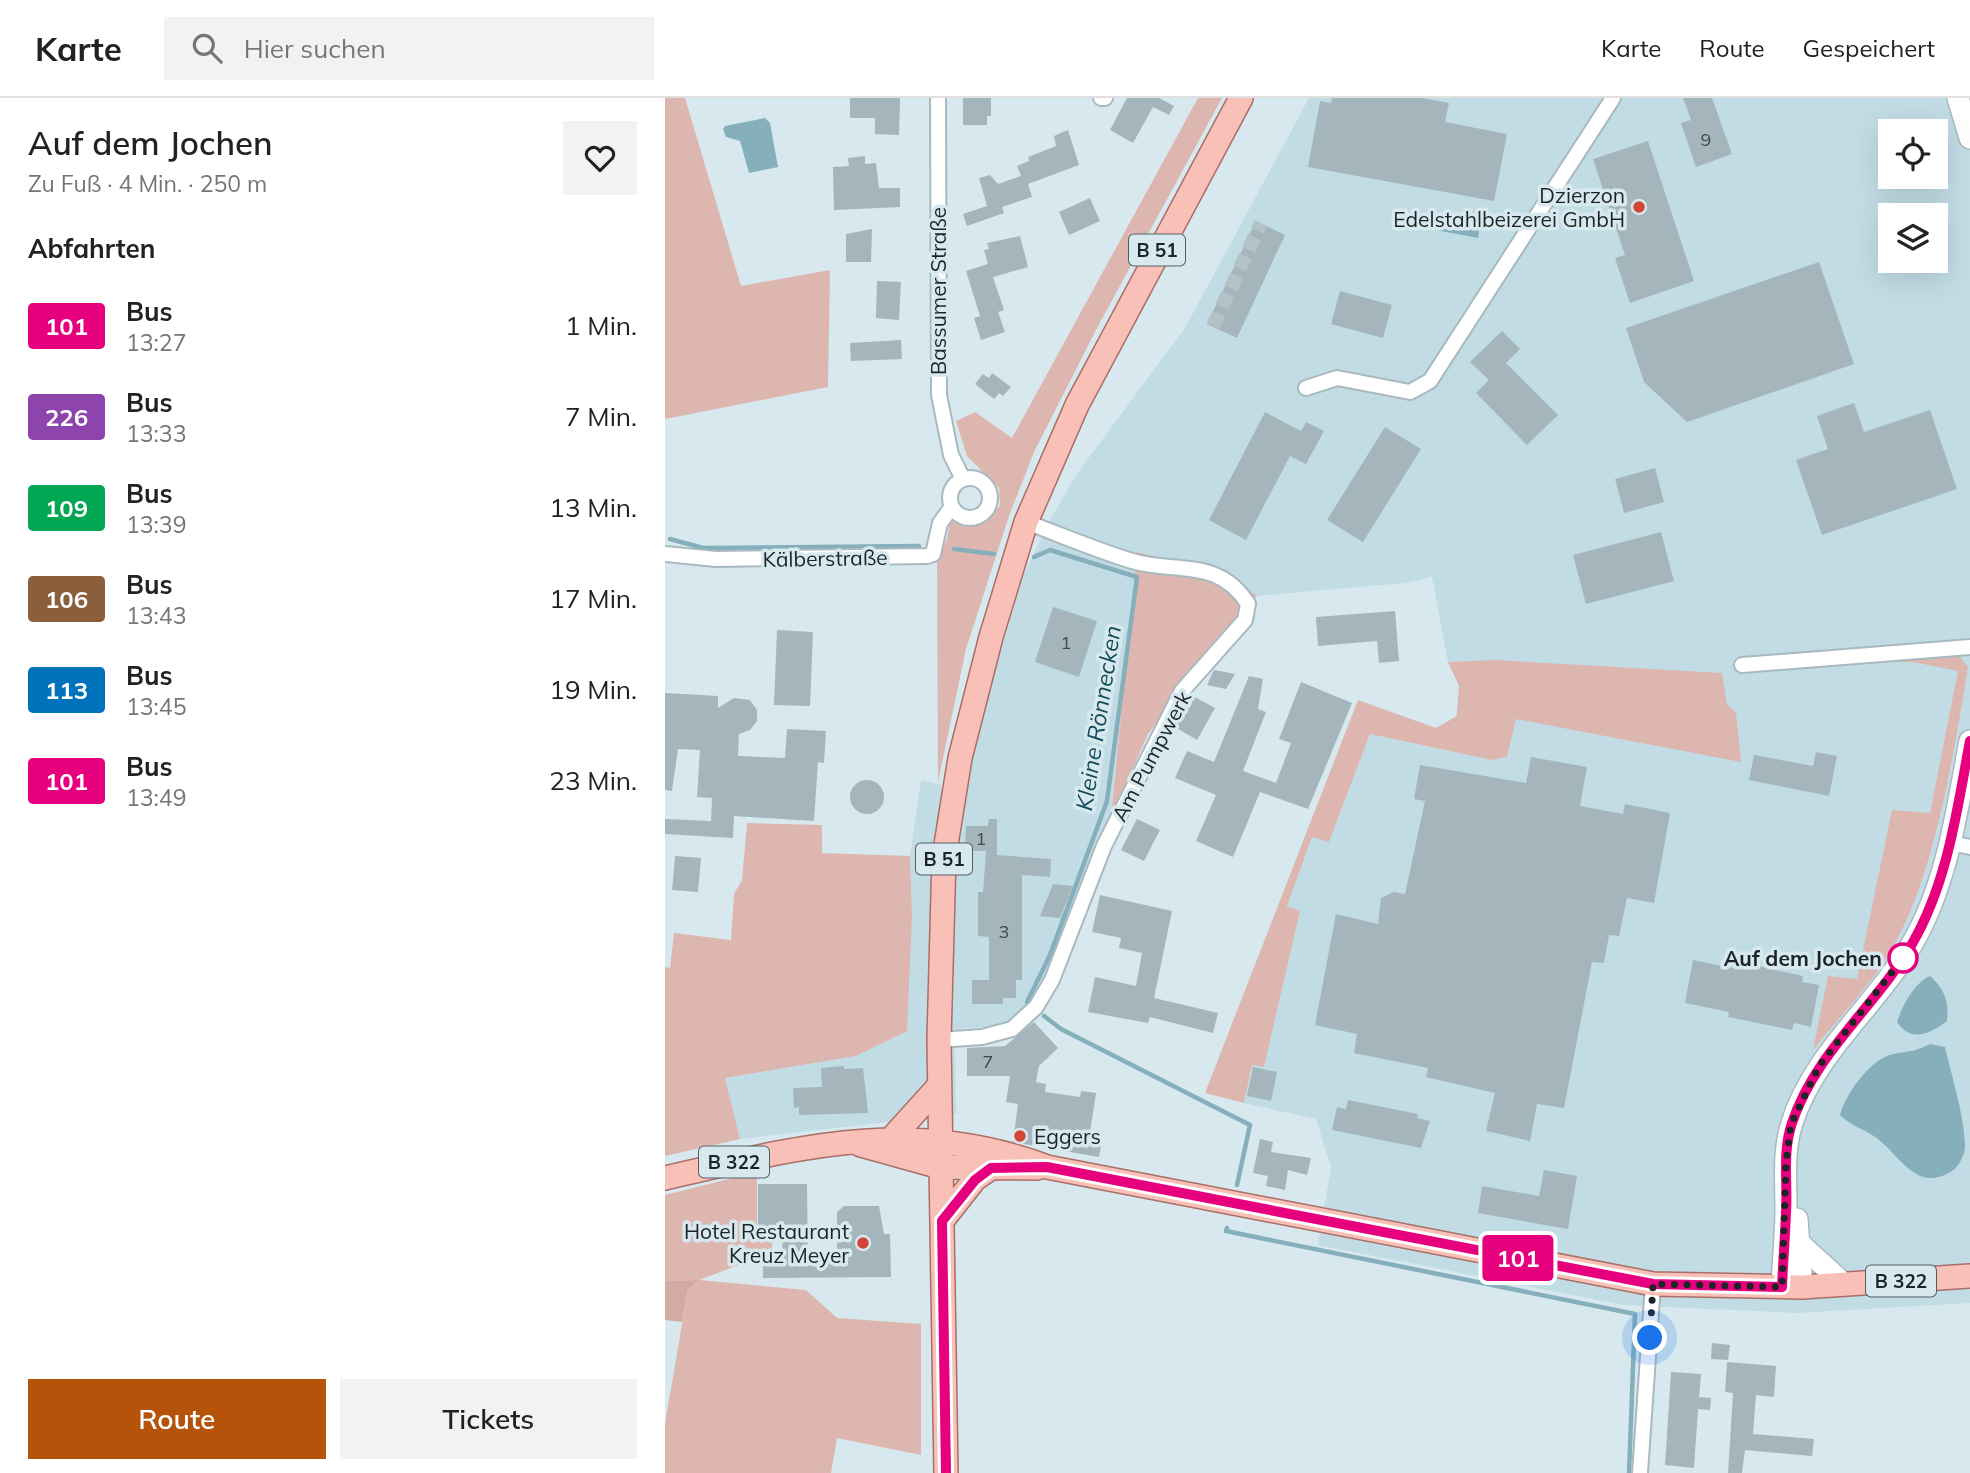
<!DOCTYPE html>
<html lang="de">
<meta charset="utf-8">
<style>
:root{--surface:#fff;--page:#f2f2f2;--text:#222;--muted:#767676;--line:#e0e0e0;--accent:#b45309}
body{margin:0;font-family:Mulish,sans-serif;background:var(--page);color:var(--text);height:100vh;display:flex;flex-direction:column;font-size:26px;white-space:nowrap}
*{box-sizing:border-box;margin:0}
p{font-size:23px;color:var(--muted)}
.icon{flex:none;width:38px;height:38px;fill:none;stroke:currentColor;stroke-width:2;stroke-linecap:round;stroke-linejoin:round}
.map{position:relative;flex:1;overflow:hidden}
.details{display:flex;flex-direction:column;background:var(--surface);width:665px}
.details>*{flex:none}
.badge{padding:0 14px;border-radius:5px;font-size:24px;line-height:46px}
.fabs{position:absolute;left:1213px;top:21px;display:grid;gap:14px}
.fabs a{display:grid;place-items:center;width:70px;height:70px;border-radius:0px;background:var(--surface);box-shadow:0 7px 28px #0002;font-size:35px}
.you{position:absolute;width:35px;height:35px;margin:-18px;border:5px solid #fff;border-radius:50%;background:#1a73e8;box-shadow:0 0 0 10px #1a73e833}
.map>.badge{position:absolute;translate:-50% -50%;box-shadow:0 0 0 4px #fff}
h2{padding:0 28px;font-size:26px;line-height:63px}
.round{display:grid;place-items:center;flex:none;width:74px;height:74px;border-radius:0px;background:var(--page)}
.head{display:flex;align-items:center;justify-content:space-between;height:119px;padding:0 28px}
h1{font-size:33px;font-weight:600;line-height:52px}
.button{display:flex;gap:14px;margin-top:auto;padding:14px 28px}
.button a{flex:1;height:80px;border-radius:0px;background:var(--accent);color:#fff;font-size:28px;font-weight:600;line-height:80px;text-align:center}
.button a+a{background:var(--page);color:var(--text)}
ul{padding:0;list-style:none}
li{display:flex;align-items:center;gap:21px;height:91px;padding:0 28px}
li div{flex:1}
li b{display:block;font-size:26px}
li em{font-style:normal}
li .badge{min-width:77px;font-weight:700;text-align:center}
header{display:flex;align-items:center;gap:42px;box-sizing:border-box;height:98px;padding:0 35px;background:var(--surface);border-bottom:2px solid var(--line)}
header strong{font-size:33px}
nav{display:flex;gap:38px;margin-inline-start:auto;font-size:24px}
.search{width:490px;height:63px;background:var(--page);display:flex;align-items:center;gap:18px;box-sizing:border-box;padding:0 24px;border-radius:0px;color:var(--muted);font-size:26px}
main{display:flex;flex:1;min-height:0}
.map>svg:first-child{display:block}
.built{fill:#c2dce5;fill-rule:evenodd}
.green{fill:#ddb6af}
.forest{fill:#d3aba4}
.water{fill:#86afbc}
.lines{fill:none;stroke-linecap:round;stroke-linejoin:round}
.stream{stroke:#86afbc;stroke-width:4.5}
.building{fill:#a4b6bb}
.street-tunnel{stroke:#b2c2c7;stroke-width:14;stroke-dasharray:14 7;stroke-linecap:butt}
.street-casing{stroke:#a8b9bf;stroke-width:18}
.secondary-casing{stroke:#a8b9bf;stroke-width:24}
.primary-casing{stroke:#a96e66;stroke-width:26}
.street{stroke:#fff;stroke-width:14}
.secondary{stroke:#fff;stroke-width:21}
.primary{stroke:#f9c0b8;stroke-width:23}
.line-casing{stroke:#fff;stroke-width:16}
.line{stroke:#e6007e;stroke-width:10}
.walk{stroke:#1d2426;stroke-width:7;stroke-dasharray:0 12.6}
.poi-dot{fill:#d24537;stroke:#d7e9ef;stroke-width:2.5}
.stop-dot{fill:#fff;stroke:#e6007e;stroke-width:3.5}
.labels{text-anchor:middle;dominant-baseline:central;stroke-width:7;stroke-linejoin:round;paint-order:stroke}
.number-label{font-size:18px;fill:#3f484b}
.shield{fill:#d7e9ef;stroke:#555f62;stroke-width:2}
.shield-label{font-size:19px;font-weight:bold;fill:#1d2426}
.poi-label{font-size:21px;fill:#1d2426;stroke:#d7e9ef;text-anchor:end}
.street-label{font-size:21px;fill:#1d2426;stroke:#d7e9ef}
.stop-label{font-size:21px;font-weight:bold;fill:#1d2426;stroke:#d7e9ef;text-anchor:end}
.water-label{font-size:23px;font-style:italic;fill:#114b5a;stroke:#d7e9ef}
</style>
<header>
<strong>Karte</strong>
<div class="search"><svg class="icon" aria-label="search" viewBox="0 0 24 24"><circle cx="10" cy="10" r="6"/><path d="M15 15l6 6"/></svg>Hier suchen</div>
<nav><a>Karte</a><a>Route</a><a>Gespeichert</a></nav>
</header>
<main>
<section class="details">
<div class="head"><div><h1>Auf dem Jochen</h1><p>Zu Fuß · 4 Min. · 250 m</p></div><a class="round"><svg class="icon" aria-label="heart" viewBox="0 0 24 24"><path d="M12 20l-8-8c-3-5 5-10 8-4 3-6 11-1 8 4z"/></svg></a></div>
<h2>Abfahrten</h2>
<ul>
<li><span class="badge" style="background:#e6007e;color:#fff">101</span><div><b>Bus</b><p>13:27</p></div><em>1 Min.</em></li>
<li><span class="badge" style="background:#8e44ad;color:#fff">226</span><div><b>Bus</b><p>13:33</p></div><em>7 Min.</em></li>
<li><span class="badge" style="background:#00a651;color:#fff">109</span><div><b>Bus</b><p>13:39</p></div><em>13 Min.</em></li>
<li><span class="badge" style="background:#8b5e3c;color:#fff">106</span><div><b>Bus</b><p>13:43</p></div><em>17 Min.</em></li>
<li><span class="badge" style="background:#0072bc;color:#fff">113</span><div><b>Bus</b><p>13:45</p></div><em>19 Min.</em></li>
<li><span class="badge" style="background:#e6007e;color:#fff">101</span><div><b>Bus</b><p>13:49</p></div><em>23 Min.</em></li>
</ul>
<div class="button"><a>Route</a><a>Tickets</a></div>
</section>
<div class="map">
<svg width="1305" height="1375" viewBox="0 0 1305 1375">
<rect width="100%" height="100%" fill="#d7e9ef"/>
<path class="built" d="M644,0H1305V1205L1132,1215L958,1207L653,1147L666,1069L651,1021L579,1005L587,966L599,968L635,813L622,809L647,738L664,744L705,636L783,653L791,618L794,588L783,564L767,479L740,485L592,498L559,474L472,454L446,720L431,746L379,880L366,905L344,927L290,931L291,1016L75,1041L60,980L191,958L243,873L247,818L245,758L256,682L295,691L358,478L384,424L411,377L520,230ZM1225,33H1270V79H1225ZM1225,117H1270V163H1225Z"/>
<path class="green" d="M0,0H20L76,188L165,172L163,289L0,321Z
M533,0H557L432,230L369,354L344,418L301,551L273,684L272,463L282,441L285,423C311,426 318,427 335,408L334,390L302,358L291,323L310,314L347,340Z
M472,454L559,474L592,498L553,540L483,636L446,720Z
M1286,558L1295,559L1303,569C1289,654 1271,772 1229,847C1208,885 1175,918 1148,952L1163,878L1192,881L1227,712L1265,715L1293,573L1248,564H1195Z
M830,562L1057,575L1062,607L1071,614L1076,664L851,621L842,659L827,662L705,636L664,744L647,739L622,808L635,813L599,969L587,967L579,1005L540,995L693,602L771,630L792,618L794,588L783,564Z
M82,725L157,727V755L245,758L247,818L242,933L191,958L60,980L75,1041L0,1058V869L5,870L9,835L66,842L69,796L77,782Z
M92,1074V1140L107,1141V1154L88,1153L87,1162L34,1182L141,1192L172,1220L256,1226V1357L172,1340L166,1375H0V1325L23,1192L31,1182L0,1183V1097Z"/>
<path class="forest" d="M32,1182L23,1192L17,1224L0,1222V1183Z"/>
<path class="water" d="M100,20L105,25L113,69L84,75L75,43L61,39L58,31L60,28Z
M746,115L815,127L813,140L744,127Z
M1265,878C1280,892 1284,903 1282,923C1265,936 1246,945 1232,924C1238,907 1248,886 1265,878Z
M1265,946L1280,949C1287,980 1298,1013 1300,1045C1301,1054 1295,1068 1287,1073C1249,1097 1234,1053 1207,1037C1196,1030 1185,1027 1175,1017C1180,997 1205,961 1228,956C1244,953 1249,954 1265,946Z"/>
<g class="lines">
<path class="stream" d="M5,441L38,450L254,448
M289,451L329,456
M362,904L385,857L442,703L472,479L385,452L369,459
M379,918L396,931L585,1027L572,1087
M562,1130L561,1133L970,1216L964,1375"/>
</g>
<path class="building" d="M185,0H235L234,37L210,36V20H185Z
M298,0H326V18H322V27H298Z
M462,0H494L509,8L504,17L488,9L468,45L445,32Z
M667,0H757L784,5L780,24L842,36L829,103L643,69L655,3L666,5Z
M1018,0H1047L1067,56L1031,69L1016,25L1026,22Z
M403,32L414,67L363,86L367,99L337,109L339,115L302,128L298,116L322,108L314,80L325,77L333,86L356,78L352,68L364,63L363,59L391,48L389,38Z
M983,43L1029,183L965,205L950,160L960,157L928,61Z
M200,58V66L211,65L214,90H235V109L169,112L168,69L184,68L183,60Z
M425,100L435,123L404,137L394,114Z
M591,123L620,137L572,240L542,226Z
M207,131L206,164H181V136Z
M355,138L363,169L328,179L339,212L333,214L340,234L316,242L309,220L315,218L301,173L323,166L319,152L324,151L322,145Z
M1154,164L1189,266L1022,324L979,284L961,230Z
M212,183L236,184L234,222L211,220Z
M675,193L727,207L718,240L666,226Z
M837,233L855,251L841,265L893,317L862,347L811,295L824,282L805,264Z
M236,242L237,261L186,263L185,245Z
M327,275L346,289L338,298L334,295L329,301L310,286L318,276L324,280Z
M1189,305L1199,334L1265,312L1292,391L1157,437L1131,362L1163,351L1152,318Z
M600,314L636,333L641,324L659,333L641,366L625,358L581,442L544,422Z
M720,329L756,351L698,444L662,422Z
M990,370L999,404L959,415L950,381Z
M996,434L1009,483L921,506L908,457Z
M388,509L432,523L414,579L370,564Z
M730,513L734,563L714,565L712,543L653,548L651,519Z
M112,532L148,534L145,608L109,607Z
M549,572L570,576L561,591L542,587Z
M584,578L598,581L593,611L601,614L578,673L611,685L626,645L614,641L636,584L687,605L643,711L595,694L568,759L531,743L551,697L510,680L522,653L549,664Z
M0,595L53,598V610L69,600L85,602L92,612V623L85,632L74,636L73,658L120,660L122,631L161,633L159,665L153,664L149,723L69,718L68,740L0,736V721L46,723L47,700L32,699L35,652L13,651L7,693L0,692Z
M526,597L550,610L532,642L510,629Z
M1151,654L1172,658L1164,698L1084,682L1089,657L1148,668Z
M866,659L922,669L915,708L958,716L960,706L1005,715L989,805L962,800L954,838L944,837L939,865L927,864L899,1010L872,1006L865,1043L821,1033L830,995L761,979L763,970L689,955L692,936L650,927L671,816L713,826L716,800L729,794L740,796L760,703L749,701L755,667L861,685Z
M185 699a17 17 0 1 1 34 0a17 17 0 1 1-34 0Z
M324,721H332V757L386,761L385,779L357,777V882H351V900H338V906H307V882H324V839L313,838V794H318L321,753H300L301,728H323Z
M472,721L495,732L479,763L456,752Z
M10,758L36,760L33,794L7,792Z
M388,786L408,788L395,820L375,818Z
M435,797L507,813L489,900L553,915L548,935L485,919L483,925L423,914L430,879L471,888L477,855L454,850L456,840L427,834Z
M1028,862L1072,871L1074,864L1138,878L1137,884L1154,887L1146,929L1129,925L1127,932L1063,919L1064,914L1020,905Z
M369,924L393,950L374,968L371,984L381,986L380,994L415,999L416,993L431,995L424,1041L437,1043L434,1059L348,1044L353,1006L341,1004L345,978H302V950L340,948Z
M179,968V971L198,970L203,1015L134,1017V1009L129,1010L128,990L157,989L156,970Z
M588,969L612,974L606,1003L582,998Z
M683,1002L753,1016L752,1020L765,1023L756,1050L667,1032L672,1009L681,1011Z
M595,1041L608,1044L606,1054L646,1060L642,1077L623,1072L620,1092L601,1088L603,1078L588,1075Z
M879,1072L912,1078L903,1131L813,1115L817,1088L874,1098Z
M93,1086H142L143,1164H172V1114L179,1108H214L219,1136H225L226,1179L98,1180V1164H118L117,1139L93,1140Z
M1047,1245L1065,1247L1063,1262L1046,1261Z
M1062,1264L1111,1268L1109,1299L1091,1297L1088,1336L1149,1341L1147,1358L1080,1352L1077,1375H1063L1068,1295L1060,1294Z
M1006,1274L1036,1276L1034,1299L1046,1300L1045,1312L1033,1311L1029,1370L1000,1367Z"/>
<g class="lines">
<path class="street-tunnel" d="M548,228L596,125"/>
<defs>
<path id="street" d="M273,0L274,297L286,357L298,381
M436,0H440
M641,290L672,280L745,294L765,283L948,0
M285 400a20 20 0 1 1 40 0a20 20 0 1 1-40 0Z
M0,456L51,461L262,458L268,456L275,425L286,410
M1077,567L1305,549
M1285,745L1305,749
M274,942L317,939L347,931L371,909L387,882L439,748L517,593L580,522L583,506C554,459 510,476 467,463C431,452 396,437 361,424
M975,1375L988,1186"/>
<path id="secondary" d="M1293,0L1305,40
M1132,1121L1137,1189
M1134,1145L1179,1186
M1117,1189C1118,1163 1121,1136 1121,1110C1121,1082 1118,1052 1127,1025C1149,955 1211,908 1247,846C1283,784 1292,711 1305,643"/>
<path id="primary" d="M226,1041L274,988
M196,1047L275,1069L372,1070
M0,1080C133,1049 249,1018 382,1069L988,1186L1137,1189L1305,1178
M277,1123L310,1081L326,1070
M281,1375L274,942L279,759L295,660L326,539L361,424L412,307L576,0"/>
</defs>
<use href="#street" class="street-casing"/>
<use href="#secondary" class="secondary-casing"/>
<use href="#primary" class="primary-casing"/>
<use href="#street" class="street"/>
<use href="#secondary" class="secondary"/>
<use href="#primary" class="primary"/>
</g>
<g class="lines">
<defs>
<path id="line" d="M281,1375L277,1123L310,1082L326,1070L382,1069L988,1186L1117,1189C1118,1164 1120,1140 1121,1115C1123,1085 1117,1054 1127,1025C1150,955 1211,908 1247,846C1283,784 1292,711 1305,643"/>
</defs>
<use href="#line" class="line-casing"/>
<use href="#line" class="line"/>
<path class="walk" d="M985,1240L988,1186L1117,1189L1121,1065L1126,1026L1154,968L1238,860"/>
</g>
<g class="poi-dot">
<circle cx="974" cy="109" r="7"/>
<circle cx="355" cy="1038" r="7"/>
<circle cx="198" cy="1145" r="7"/>
</g>
<circle class="stop-dot" cx="1238" cy="860" r="14"/>
<g class="labels">
<g class="number-label">
<text x="1041" y="41">9</text>
<text x="401" y="544">1</text>
<text x="316" y="740">1</text>
<text x="339" y="833">3</text>
<text x="323" y="963">7</text>
</g>
<g class="shield">
<rect x="464" y="136.5" width="56" height="31" rx="5"/>
<rect x="251" y="745.5" width="56" height="31" rx="5"/>
<rect x="34" y="1048.5" width="70" height="31" rx="5"/>
<rect x="1201" y="1167.5" width="70" height="31" rx="5"/>
</g>
<g class="shield-label">
<text x="492" y="152">B 51</text>
<text x="279" y="761">B 51</text>
<text x="69" y="1064">B 322</text>
<text x="1236" y="1183">B 322</text>
</g>
<g class="poi-label">
<text x="960" y="97">Dzierzon<tspan x="960" dy="24">Edelstahlbeizerei GmbH</tspan></text>
<text x="369" y="1038" text-anchor="start">Eggers</text>
<text x="184" y="1133">Hotel Restaurant<tspan x="184" dy="24">Kreuz Meyer</tspan></text>
</g>
<g class="street-label">
<text transform="translate(273 193) rotate(-90)">Bassumer Straße</text>
<text transform="translate(160 460) rotate(-1)">Kälberstraße</text>
<text transform="translate(486 658) rotate(-62)">Am Pumpwerk</text>
</g>
<g class="stop-label">
<text x="1217" y="860">Auf dem Jochen</text>
</g>
<g class="water-label">
<text transform="translate(433 620) rotate(-81)">Kleine Rönnecken</text>
</g>
</g>
</svg>
<div class="fabs">
<a><svg class="icon" aria-label="locate" viewBox="0 0 24 24"><circle cx="12" cy="12" r="6"/><path d="M12 2v4M12 18v4M2 12h4M18 12h4"/></svg></a>
<a><svg class="icon" aria-label="layers" viewBox="0 0 24 24"><path d="M12 4l9 5-9 5-9-5zM3 14l9 5 9-5"/></svg></a>
</div>
<div class="you" style="left:985px;top:1240px"></div>
<b class="badge" style="left:853px;top:1160px;background:#e6007e;color:#fff">101</b>
</div>
</main>
